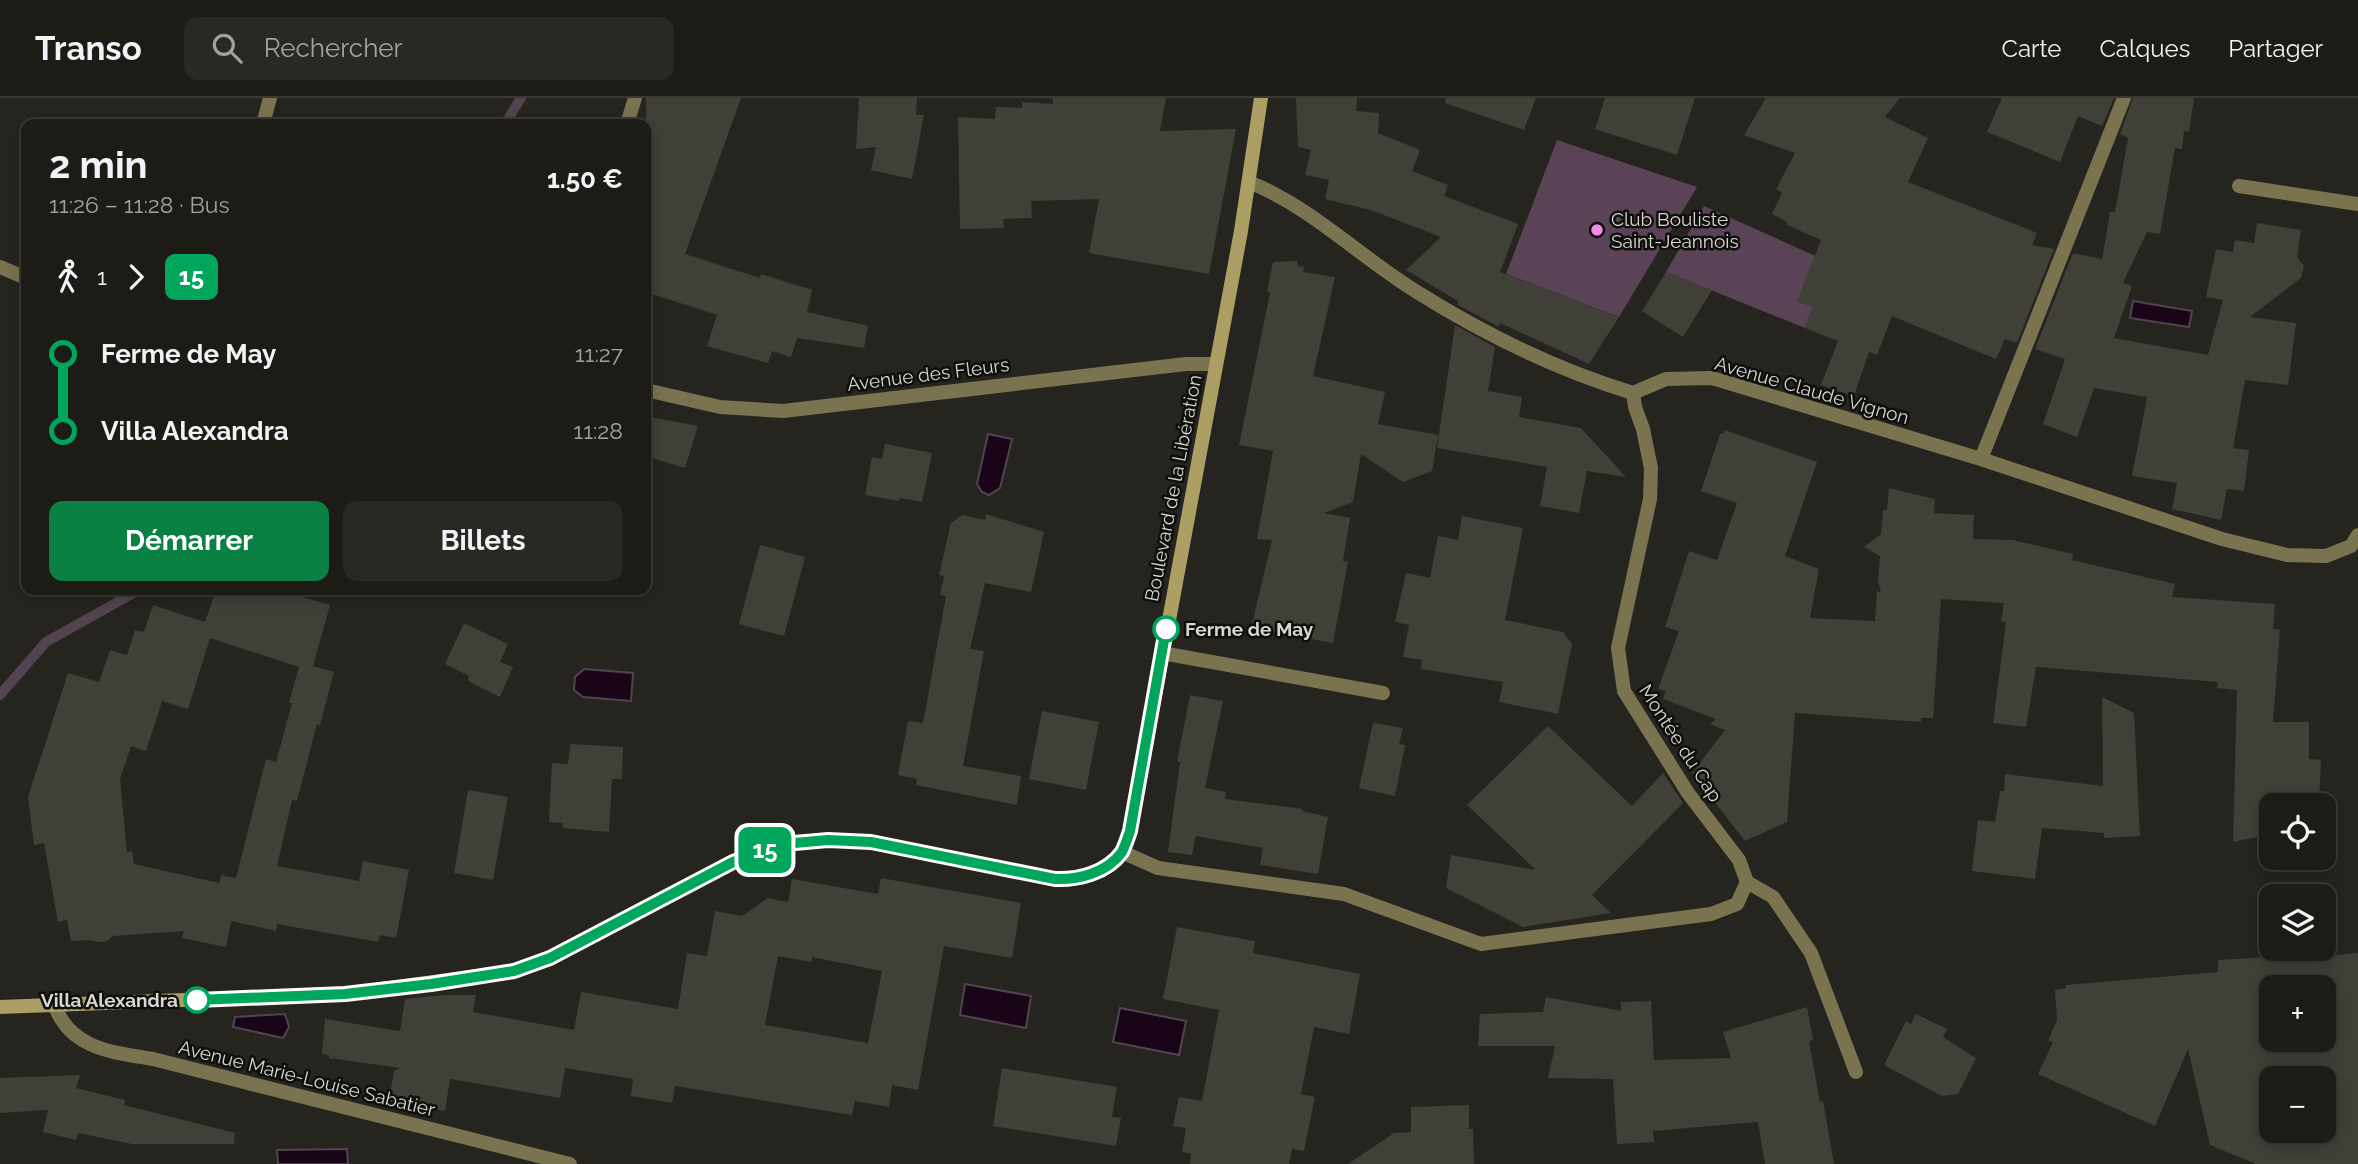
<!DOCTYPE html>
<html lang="fr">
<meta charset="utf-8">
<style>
:root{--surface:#1c1b16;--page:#292823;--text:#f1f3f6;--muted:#a0a1a1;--line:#3a3935;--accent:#0b8043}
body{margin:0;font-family:Raleway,sans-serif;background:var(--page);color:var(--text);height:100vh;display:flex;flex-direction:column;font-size:26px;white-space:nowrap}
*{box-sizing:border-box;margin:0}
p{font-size:23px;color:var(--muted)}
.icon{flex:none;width:38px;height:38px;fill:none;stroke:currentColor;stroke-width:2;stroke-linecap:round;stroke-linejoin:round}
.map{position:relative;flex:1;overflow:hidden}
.panel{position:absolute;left:21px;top:21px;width:630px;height:476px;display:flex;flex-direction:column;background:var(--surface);border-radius:14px;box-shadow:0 4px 18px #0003,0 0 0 2px var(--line)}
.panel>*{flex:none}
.badge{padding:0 14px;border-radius:10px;font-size:24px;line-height:46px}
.controls{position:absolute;left:2259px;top:695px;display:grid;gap:14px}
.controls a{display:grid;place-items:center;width:77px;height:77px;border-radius:14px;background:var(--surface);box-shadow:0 4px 18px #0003,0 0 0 2px var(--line);font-size:35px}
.map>.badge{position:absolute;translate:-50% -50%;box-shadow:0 0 0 4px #fff}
.legs{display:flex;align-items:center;gap:10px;height:77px;padding:0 28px;font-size:23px}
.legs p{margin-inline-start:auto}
.summary{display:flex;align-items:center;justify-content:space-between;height:119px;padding:0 28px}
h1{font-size:38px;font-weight:700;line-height:52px}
.primary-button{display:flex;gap:14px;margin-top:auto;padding:14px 28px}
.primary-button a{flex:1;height:80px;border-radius:14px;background:var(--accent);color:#fff;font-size:28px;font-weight:700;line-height:80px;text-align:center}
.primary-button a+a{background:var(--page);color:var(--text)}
ul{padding:0 28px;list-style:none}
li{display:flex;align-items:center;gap:24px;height:77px;font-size:26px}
li i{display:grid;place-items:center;width:10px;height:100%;margin:0 9px;background:currentColor}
li i::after{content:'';width:18px;height:18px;margin:-9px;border:5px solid;border-radius:50%;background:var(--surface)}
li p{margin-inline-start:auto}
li:first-child i{background:linear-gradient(#0000 50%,currentColor 0)}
li:last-child i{background:linear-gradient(currentColor 50%,#0000 0)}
header{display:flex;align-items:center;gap:42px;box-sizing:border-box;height:98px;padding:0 35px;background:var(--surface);border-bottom:2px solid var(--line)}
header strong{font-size:33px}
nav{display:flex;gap:38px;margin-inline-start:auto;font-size:24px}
.search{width:490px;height:63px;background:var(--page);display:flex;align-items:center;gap:18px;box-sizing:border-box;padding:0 24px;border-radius:14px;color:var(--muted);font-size:26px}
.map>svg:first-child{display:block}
.green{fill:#5a4257}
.water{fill:#190418;stroke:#524350;stroke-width:2}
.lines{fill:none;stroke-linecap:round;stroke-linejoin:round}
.stream{stroke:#524350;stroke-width:10}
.building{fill:#403f38;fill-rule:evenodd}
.lane{stroke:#7a7350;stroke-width:14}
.street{stroke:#7a7350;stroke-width:14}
.secondary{stroke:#ab9f66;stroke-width:14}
.line-1-casing{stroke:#fff;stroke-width:16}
.line-1{stroke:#00a65c;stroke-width:10}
.poi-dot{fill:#f689ee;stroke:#0e0e0b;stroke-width:2.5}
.stop-1-dot{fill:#fff;stroke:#00a65c;stroke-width:3.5}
.labels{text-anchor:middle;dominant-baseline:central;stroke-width:5;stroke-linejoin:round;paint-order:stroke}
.poi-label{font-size:19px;fill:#d7d6d2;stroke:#0e0e0b;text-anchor:start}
.street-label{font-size:19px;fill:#d7d6d2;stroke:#0e0e0b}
.stop-label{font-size:19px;font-weight:bold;fill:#d7d6d2;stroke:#0e0e0b;text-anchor:start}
</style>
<header>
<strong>Transo</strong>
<div class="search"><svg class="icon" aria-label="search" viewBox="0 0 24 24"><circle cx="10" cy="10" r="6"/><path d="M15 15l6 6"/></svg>Rechercher</div>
<nav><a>Carte</a><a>Calques</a><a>Partager</a></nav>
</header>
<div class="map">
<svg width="2358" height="1066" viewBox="0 0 2358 1066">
<rect width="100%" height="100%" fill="#26241e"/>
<path class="green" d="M1557,42L1697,89L1619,219L1506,176Z
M1704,108L1831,165L1797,203L1813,209L1805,230L1666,174Z"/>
<path class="water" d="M2133,203L2192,213L2189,229L2130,220Z
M988,336L1012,341L1000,390L989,397L982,394L977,386Z
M584,571L633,575L631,603L583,599L574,592L575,579Z
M965,886L1031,898L1026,930L960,917Z
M1120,910L1186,923L1179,957L1113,944Z
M285,916L289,929L283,940L233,929L235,919Z
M347,1051L348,1066H278L277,1052Z"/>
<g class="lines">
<path class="stream" d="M505,26L521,0
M0,597L46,544L139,492"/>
</g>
<path class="building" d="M646,0H741L685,156L760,180L761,176L812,192L807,214L868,228L864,250L797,240L791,259L772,253L768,265L707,248L717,217L646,194Z
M859,0H917L916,17H924L912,81L871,72L876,49L856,51Z
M1053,0H1166L1160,33L1236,31L1209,176L1089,155L1099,101L1031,103L1032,120L1003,121L1004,130L960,131L958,19L995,21L996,9L1022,10V4L1053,6Z
M1296,0H1357L1356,13L1379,15L1378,35L1420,52L1412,73L1448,87L1444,98L1518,126L1500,174L1619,219L1589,266L1500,225L1499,229L1458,207V203L1406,172L1441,139L1371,112L1325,101L1329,82L1305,77L1311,52L1298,49Z
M1446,0H1536L1524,32L1445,5Z
M1605,0H1695L1677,57L1595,31Z
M1766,0H1900L1885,19L1928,40L1908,84L2037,135L2032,147L2054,151L2017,245L2005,241L1996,261L1892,218L1877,257L1869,254L1854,298L1821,287L1838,243L1805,230L1813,209L1797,203L1821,142L1787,127V124L1772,116L1782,95L1776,91L1795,55L1744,37Z
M2002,0H2114L2102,28L2078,18L2060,64L1987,34Z
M2133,0H2194L2189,34L2184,33L2182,51L2175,50L2160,136L2147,134L2123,185L2132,188L2114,240L2208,257L2223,202L2206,199L2216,151L2233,154L2235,142L2254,145L2257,125L2301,132L2297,159L2304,168L2301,180L2250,219L2296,225L2288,287L2245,282L2233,350L2249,352L2244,393L2227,391L2221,422L2172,411L2177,385L2132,378L2147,299L2094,290L2077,339L2043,326L2065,261L2035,251L2073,155L2102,161L2110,114H2115L2128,40L2120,36Z
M1297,163L1298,168L1304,169L1303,174L1335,179L1313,278L1385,294L1378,326L1438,337L1432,373L1403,384L1361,356L1353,404L1324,415L1350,420L1343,463L1348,464L1333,545L1251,530L1272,442L1257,441L1273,353L1239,347L1270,195L1267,194L1273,164Z
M1666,174L1712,192L1683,239L1642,213Z
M1455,227L1495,249L1488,293L1522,299L1519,319L1581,330L1626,379L1587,373L1579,415L1540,408L1547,369L1437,350Z
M646,318L698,328L685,370L646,358Z
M1725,332L1817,364L1785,458L1819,471L1810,520L1875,523L1877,493L1881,495L1878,482L1880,458L1864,449L1881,436L1883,412H1887L1889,390L1935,401L1934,415L1974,417L1973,441L2013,442L2073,456L2072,462L2175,486L2172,499L2275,506L2273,531L2280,532L2273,624H2309V661L2321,662L2319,707H2272V736L2233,744L2237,592L2217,590L2218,584L2036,569L2026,629L1993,625L2006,524L2001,523L2004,505L1941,501L1933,620H1921V624L1795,615L1787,724L1745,743L1692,675L1725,632L1710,626L1716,621L1663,601L1666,593L1658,591L1679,533L1665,529L1689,453L1717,462L1737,405L1701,393L1720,336H1723Z
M885,346L932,355L922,404L900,400L899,403L865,397L872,359L882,361Z
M986,416L1044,434L1031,494L985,485L970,551L984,553L963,668L1021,678L1017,707L916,687L917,681L898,677L908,623L923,625L946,498L940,497L944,478L939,477L951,425L962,417L985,422Z
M1462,418L1523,430L1505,522L1563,534L1572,546L1558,616L1499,604L1503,584L1421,571L1422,562L1403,559L1409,527L1395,524L1406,475L1430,480L1438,438L1458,442Z
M760,447L805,459L784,538L739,526Z
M216,492H278L330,507L313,568L334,574L320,627L317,626L297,703L292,702L277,768L359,783L363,763L409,772L396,840L380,837L378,844L277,826L276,833L231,823L226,849L182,840L184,833L113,838L107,843L97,844L89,842L71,843L67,822L58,824L44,745L34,747L28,699L68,575L99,584L110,552L127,557L135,532L144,534L153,507L205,524ZM210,540L299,569L289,605H292L276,664L266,661L236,780L221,777L219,785L134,766L132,753L127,754L120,681L131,648L146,653L162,603L188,611Z
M464,525L508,546L500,564L513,569L500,599L468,583L469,578L445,566Z
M1190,597L1223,603L1205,690L1226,694L1225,701L1303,711L1302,713L1328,719L1318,776L1260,767L1263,750L1196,738L1192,757L1168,754L1180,664H1177Z
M2102,599L2134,615L2140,738L2104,740V735L2042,730L2035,781L1972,773L1978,722L1995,724L2000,693H2004L2005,676L2103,688Z
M1042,613L1099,624L1086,692L1029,681Z
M1373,625L1403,630L1399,646L1405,647L1395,698L1359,690Z
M1548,628L1632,708L1663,675L1683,705L1592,797L1611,815L1523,829L1446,790L1451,757L1536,772L1467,707Z
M570,646L623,649L622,681H612L609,734L563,730V725L549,724L552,665L568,666Z
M468,692L508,699L493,782L454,775Z
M881,780L1021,805L1012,860L944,848L918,992L892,987L889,1009L855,1003L852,1017L675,988L672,1005L631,998L633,981L565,970L560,1000L450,981L445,1013L389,1003L394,973L400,970L329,960V957L322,956L325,921L400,933L405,901L443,897H476L473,914L574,932L581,894L678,911L687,855L707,858L715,813L742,818L768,800L788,804L792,781L878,796ZM778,858L811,864L812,859L882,873L868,945L765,927Z
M1177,829L1255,843L1253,855L1360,876L1349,936L1314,929L1301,996L1315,999L1304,1053L1292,1051L1289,1066H1190L1191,1056L1182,1054L1186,1030L1173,1028L1179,999L1202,1003L1219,912L1163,901Z
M2358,855V1066H2256L2210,1047L2188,951L2155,1028L2038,976L2053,944L2048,943L2057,922L2055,892L2066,890V887L2218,874V862L2266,859V862ZM2272,889H2324V942H2272ZM2272,980H2324V1032H2272Z
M1546,899L1621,913V904L1651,903L1654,962L1731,960L1723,934L1807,909L1813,942L1809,943L1820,1004L1823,1003L1834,1066H1765L1758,1024L1653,1033L1654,1044L1617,1046L1613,981L1548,980L1555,948H1478L1480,916L1543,914Z
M1916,916L1947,931L1943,939L1976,960L1958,996L1942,998L1884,967L1906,923L1911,926Z
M1002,970L1117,989L1112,1019L1121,1020L1116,1048L993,1028Z
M80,977L76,990L125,1002L124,1007L235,1035L234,1046H132L78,1035L76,1042L43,1034L48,1012L0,1015V980Z
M1469,1007V1031H1473L1474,1066H1348L1394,1035L1411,1034V1009Z"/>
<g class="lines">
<path class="lane" d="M263,26L270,0
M2239,88L2358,106
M1981,361L2124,0
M1162,555L1383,595
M1747,784L1773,799L1811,855L1856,974"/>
<path class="street" d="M627,26L635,0
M1249,84C1311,109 1360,159 1417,194C1484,236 1558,272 1633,295L1666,281L1712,280L1981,361L2222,441L2287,457L2326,458L2351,448L2358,437
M0,169L26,180
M646,292L720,309L783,313L1186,266H1216
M1122,754L1158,770L1344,796L1481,846L1711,816L1737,806L1747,784L1739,762L1688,695L1624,593L1618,550L1650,401L1651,370L1643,331L1635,309L1633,295
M54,906C70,951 111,954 153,961L570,1066"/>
<path class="secondary" d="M0,909L345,896L514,873L550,860L733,764L783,746L828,742L871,744L1055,781C1078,782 1107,775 1121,754C1125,748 1128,739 1130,733L1241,133L1261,0"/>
</g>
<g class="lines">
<defs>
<path id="line-1" d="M197,902L345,896L431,886L514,873L550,860L733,764L783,746L828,742L871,744L1055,781C1078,782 1107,775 1122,754C1125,748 1128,739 1130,733L1166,531"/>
</defs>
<use href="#line-1" class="line-1-casing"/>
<use href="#line-1" class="line-1"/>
</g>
<circle class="poi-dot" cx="1597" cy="132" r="7"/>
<g class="stop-1-dot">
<circle cx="1166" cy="531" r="12"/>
<circle cx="197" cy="902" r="12"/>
</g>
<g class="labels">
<g class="poi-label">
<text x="1611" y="121">Club Bouliste<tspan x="1611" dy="22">Saint-Jeannois</tspan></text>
</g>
<g class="street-label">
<text transform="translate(928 276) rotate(-7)">Avenue des Fleurs</text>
<text transform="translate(1812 292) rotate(16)">Avenue Claude Vignon</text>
<text transform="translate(1173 390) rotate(-79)">Boulevard de la Libération</text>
<text transform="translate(1681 645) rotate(57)">Montée du Cap</text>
<text transform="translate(307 980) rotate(14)">Avenue Marie-Louise Sabatier</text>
</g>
<g class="stop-label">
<text x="1185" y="531">Ferme de May</text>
<text x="178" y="902" text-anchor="end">Villa Alexandra</text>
</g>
</g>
</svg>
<div class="controls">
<a><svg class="icon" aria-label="locate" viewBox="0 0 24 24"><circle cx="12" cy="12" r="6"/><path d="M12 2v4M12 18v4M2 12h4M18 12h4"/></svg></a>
<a><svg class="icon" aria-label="layers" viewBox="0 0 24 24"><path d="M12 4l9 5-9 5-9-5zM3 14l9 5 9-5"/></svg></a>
<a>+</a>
<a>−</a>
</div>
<b class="badge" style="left:765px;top:752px;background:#00a65c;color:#fff">15</b>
<section class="panel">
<div class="summary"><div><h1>2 min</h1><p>11:26 – 11:28 · Bus</p></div><b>1.50 €</b></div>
<div class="legs"><svg class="icon" aria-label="walk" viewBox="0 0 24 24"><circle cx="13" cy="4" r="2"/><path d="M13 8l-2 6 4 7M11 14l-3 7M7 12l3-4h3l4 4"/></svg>1<svg class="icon" aria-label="forward" viewBox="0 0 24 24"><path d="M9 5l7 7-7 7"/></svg><b class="badge" style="background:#00a65c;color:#fff">15</b></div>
<ul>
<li><i style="color:#00a65c"></i><b>Ferme de May</b><p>11:27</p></li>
<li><i style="color:#00a65c"></i><b>Villa Alexandra</b><p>11:28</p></li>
</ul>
<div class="primary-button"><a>Démarrer</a><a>Billets</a></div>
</section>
</div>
